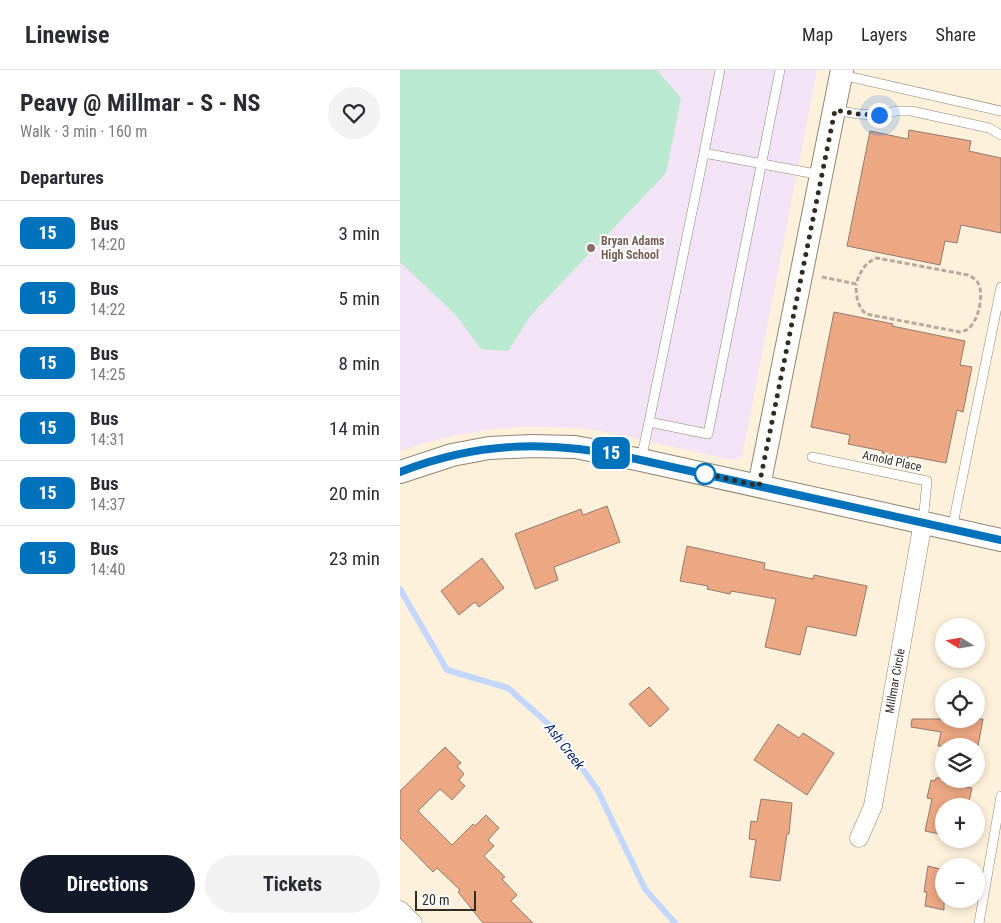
<!DOCTYPE html>
<meta charset="utf-8">
<style>
:root{--surface:#fff;--page:#f2f2f3;--text:#2b2b33;--muted:#7c7c81;--line:#e1e1e2;--accent:#111827}
body{margin:0;font-family:"Roboto Condensed",sans-serif;background:var(--page);color:var(--text);height:100vh;display:flex;flex-direction:column;font-size:19px;white-space:nowrap}
*{box-sizing:border-box;margin:0}
p{font-size:16px;color:var(--muted)}
.icon{flex:none;width:28px;height:28px;fill:none;stroke:currentColor;stroke-width:2;stroke-linecap:round;stroke-linejoin:round}
.map{position:relative;flex:1;overflow:hidden}
.side{display:flex;flex-direction:column;background:var(--surface);width:400px}
.side>*{flex:none}
.badge{padding:0 10px;border-radius:8px;font-size:18px;line-height:32px}
.needle{width:32px;rotate:281deg}
.tools{position:absolute;left:535px;top:548px;display:grid;gap:10px}
.tools a{display:grid;place-items:center;width:50px;height:50px;border-radius:50%;background:var(--surface);box-shadow:0 2px 8px #0003;font-size:25px}
.scale{position:absolute;left:15px;bottom:12px;width:61px;box-sizing:border-box;padding-left:5px;border:2px solid #312c24;border-top:0;font-size:14px;line-height:18px;white-space:nowrap;color:#312c24;-webkit-text-stroke:4px #fff;paint-order:stroke}
.you{position:absolute;width:25px;height:25px;margin:-12px;border:4px solid #fff;border-radius:50%;background:#1a73e8;box-shadow:0 0 0 8px #1a73e833}
.map>.badge{position:absolute;translate:-50% -50%;box-shadow:0 0 0 2px #fff}
h2{padding:0 20px;font-size:19px;line-height:45px}
.round{display:grid;place-items:center;flex:none;width:52px;height:52px;border-radius:26px;background:var(--page)}
.headline{display:flex;align-items:center;justify-content:space-between;height:85px;padding:0 20px}
h1{font-size:24px;font-weight:700;line-height:38px}
.action{display:flex;gap:10px;margin-top:auto;padding:10px 20px}
.action a{flex:1;height:58px;border-radius:30px;background:var(--accent);color:#fff;font-size:20px;font-weight:700;line-height:58px;text-align:center}
.action a+a{background:var(--page);color:var(--text)}
ul{padding:0;list-style:none}
li{display:flex;align-items:center;gap:15px;height:65px;padding:0 20px;border-top:1px solid var(--line)}
li div{flex:1}
li b{display:block;font-size:19px}
li em{font-style:normal}
li .badge{min-width:55px;font-weight:700;text-align:center}
header{display:flex;align-items:center;gap:30px;box-sizing:border-box;height:70px;padding:0 25px;background:var(--surface);border-bottom:1px solid var(--line)}
header strong{font-size:24px}
nav{display:flex;gap:28px;margin-inline-start:auto;font-size:18px}
main{display:flex;flex:1;min-height:0}
.map>svg:first-child{display:block}
.education{fill:#f2e3f6}
.green{fill:#b9e9ce}
.lines{fill:none;stroke-linecap:round;stroke-linejoin:round}
.stream{stroke:#c3d7fd;stroke-width:6}
.building{fill:#eca783;stroke:#917b70}
.service-casing{stroke:#908471;stroke-width:10}
.minor-casing{stroke:#908471;stroke-width:19}
.tertiary-casing{stroke:#908471;stroke-width:24}
.path{stroke:#b7ac9b;stroke-width:3;stroke-dasharray:5 2.5;stroke-linecap:butt}
.service{stroke:#fff;stroke-width:9}
.minor{stroke:#fff;stroke-width:18}
.tertiary{stroke:#fff;stroke-width:22}
.line-casing{stroke:#fff;stroke-width:11}
.line{stroke:#0072bc;stroke-width:8}
.walk{stroke:#312c24;stroke-width:5;stroke-dasharray:0 9}
.education-dot{fill:#8d6e63;stroke:#fff;stroke-width:2}
.stop-dot{fill:#fff;stroke:#0072bc;stroke-width:2.5}
.labels{text-anchor:middle;dominant-baseline:central;stroke-width:4;stroke-linejoin:round;paint-order:stroke}
.education-label{font-size:12px;font-weight:bold;fill:#785e54;stroke:#fff;text-anchor:start}
.street-label{font-size:12px;fill:#312c24;stroke:#fff}
.water-label{font-size:14px;font-style:italic;fill:#09256b;stroke:#fff}
</style>
<header>
<strong>Linewise</strong>
<nav><a>Map</a><a>Layers</a><a>Share</a></nav>
</header>
<main>
<section class="side">
<div class="headline"><div><h1>Peavy @ Millmar - S - NS</h1><p>Walk · 3 min · 160 m</p></div><a class="round"><svg class="icon" aria-label="heart" viewBox="0 0 24 24"><path d="M12 20l-8-8c-3-5 5-10 8-4 3-6 11-1 8 4z"/></svg></a></div>
<h2>Departures</h2>
<ul>
<li><span class="badge" style="background:#0072bc;color:#fff">15</span><div><b>Bus</b><p>14:20</p></div><em>3 min</em></li>
<li><span class="badge" style="background:#0072bc;color:#fff">15</span><div><b>Bus</b><p>14:22</p></div><em>5 min</em></li>
<li><span class="badge" style="background:#0072bc;color:#fff">15</span><div><b>Bus</b><p>14:25</p></div><em>8 min</em></li>
<li><span class="badge" style="background:#0072bc;color:#fff">15</span><div><b>Bus</b><p>14:31</p></div><em>14 min</em></li>
<li><span class="badge" style="background:#0072bc;color:#fff">15</span><div><b>Bus</b><p>14:37</p></div><em>20 min</em></li>
<li><span class="badge" style="background:#0072bc;color:#fff">15</span><div><b>Bus</b><p>14:40</p></div><em>23 min</em></li>
</ul>
<div class="action"><a>Directions</a><a>Tickets</a></div>
</section>
<div class="map">
<svg width="601" height="853" viewBox="0 0 601 853">
<rect width="100%" height="100%" fill="#fef1db"/>
<path class="education" d="M0,0H417L342,387L332,390L202,361L176,358L145,357H121L86,360L52,366L21,374L0,381Z"/>
<path class="green" d="M0,0H257L281,28L266,103L131,245L108,281L81,279L56,245L0,192Z"/>
<g class="lines">
<path class="stream" d="M0,519L47,600L108,618L153,658L197,719L245,819L275,853"/>
</g>
<path class="building" d="M509,60L571,71L569,81L601,88V163L561,155L557,173L545,171L540,195L447,176L470,61L508,69Z
M434,242L493,254L492,256L565,271L560,295L572,297L563,342L557,340L546,393L509,386L508,388L482,383L483,381L448,374L450,365L411,357Z
M207,436L220,472L154,497L158,510L135,519L115,464L181,439L183,445Z
M287,476L365,493L364,499L413,509L414,505L467,516L456,566L407,556L400,585L365,577L376,529L331,521L330,524L307,519L308,516L280,511Z
M82,488L104,518L79,537L75,532L59,545L41,521Z
M249,617L269,639L250,657L229,634Z
M512,649H583L578,676H538L541,662L511,657Z
M378,654L399,668L403,663L434,683L407,725L354,690Z
M45,677L61,693L57,696L64,704L59,710L65,716L52,730L40,719L18,741L52,775L73,754L75,756L86,745L99,758L88,770L94,776L84,786L105,807L102,809L117,825L111,831L133,853H83L58,822L60,820L37,798L33,802L0,768V721Z
M536,708H544V713L572,718L568,736H544V765L525,761L532,729L527,728L531,710L535,711Z
M361,729L392,733L389,764H387L380,811L350,807L356,770L349,769L351,751L357,752Z
M528,796L544,800V840L525,836L527,822H524Z"/>
<g class="lines">
<defs>
<path id="service" d="M320,0L304,83L421,105
M442,5L601,41
M435,40L458,44L479,45L496,41H511L589,58L601,65
M304,83L249,352L308,364L380,0
M412,387L527,411L523,452
M241,390L249,352
M552,459L601,217
M579,853L601,726"/>
<path id="minor" d="M459,768L473,736L523,452
M0,840L13,853"/>
<path id="tertiary" d="M0,402L52,385L89,378L132,376L175,377L241,390L601,470
M359,416L442,0"/>
</defs>
<use href="#service" class="service-casing"/>
<use href="#minor" class="minor-casing"/>
<use href="#tertiary" class="tertiary-casing"/>
<path class="path" d="M422,207L456,214C460,202 465,192 477,188L568,205C572,207 576,209 578,213C584,224 579,247 571,256C568,260 564,261 560,262L466,244C457,236 456,225 456,214"/>
<use href="#service" class="service"/>
<use href="#minor" class="minor"/>
<use href="#tertiary" class="tertiary"/>
</g>
<g class="lines">
<defs>
<path id="line" d="M0,402C77,372 147,370 227,387L601,470"/>
</defs>
<use href="#line" class="line-casing"/>
<use href="#line" class="line"/>
<path class="walk" d="M305,404L298,402L359,416L435,40L458,44L479,45"/>
</g>
<circle class="education-dot" cx="191" cy="178" r="5"/>
<circle class="stop-dot" cx="305" cy="404" r="10"/>
<g class="labels">
<g class="education-label">
<text x="201" y="171">Bryan Adams<tspan x="201" dy="14">High School</tspan></text>
</g>
<g class="street-label">
<text transform="translate(492 391) rotate(12)">Arnold Place</text>
<text transform="translate(495 611) rotate(-80)">Millmar Circle</text>
</g>
<g class="water-label">
<text transform="translate(165 676) rotate(52)">Ash Creek</text>
</g>
</g>
</svg>
<div class="tools">
<a><svg class="needle" viewBox="-14 -14 28 28"><path d="M0-13l5 13h-10z" fill="#e53935"/><path d="M0 13l5-13h-10z" fill="#7c7c81"/></svg></a>
<a><svg class="icon" aria-label="locate" viewBox="0 0 24 24"><circle cx="12" cy="12" r="6"/><path d="M12 2v4M12 18v4M2 12h4M18 12h4"/></svg></a>
<a><svg class="icon" aria-label="layers" viewBox="0 0 24 24"><path d="M12 4l9 5-9 5-9-5zM3 14l9 5 9-5"/></svg></a>
<a>+</a>
<a>−</a>
</div>
<div class="scale">20 m</div>
<div class="you" style="left:479px;top:45px"></div>
<b class="badge" style="left:211px;top:383px;background:#0072bc;color:#fff">15</b>
</div>
</main>
